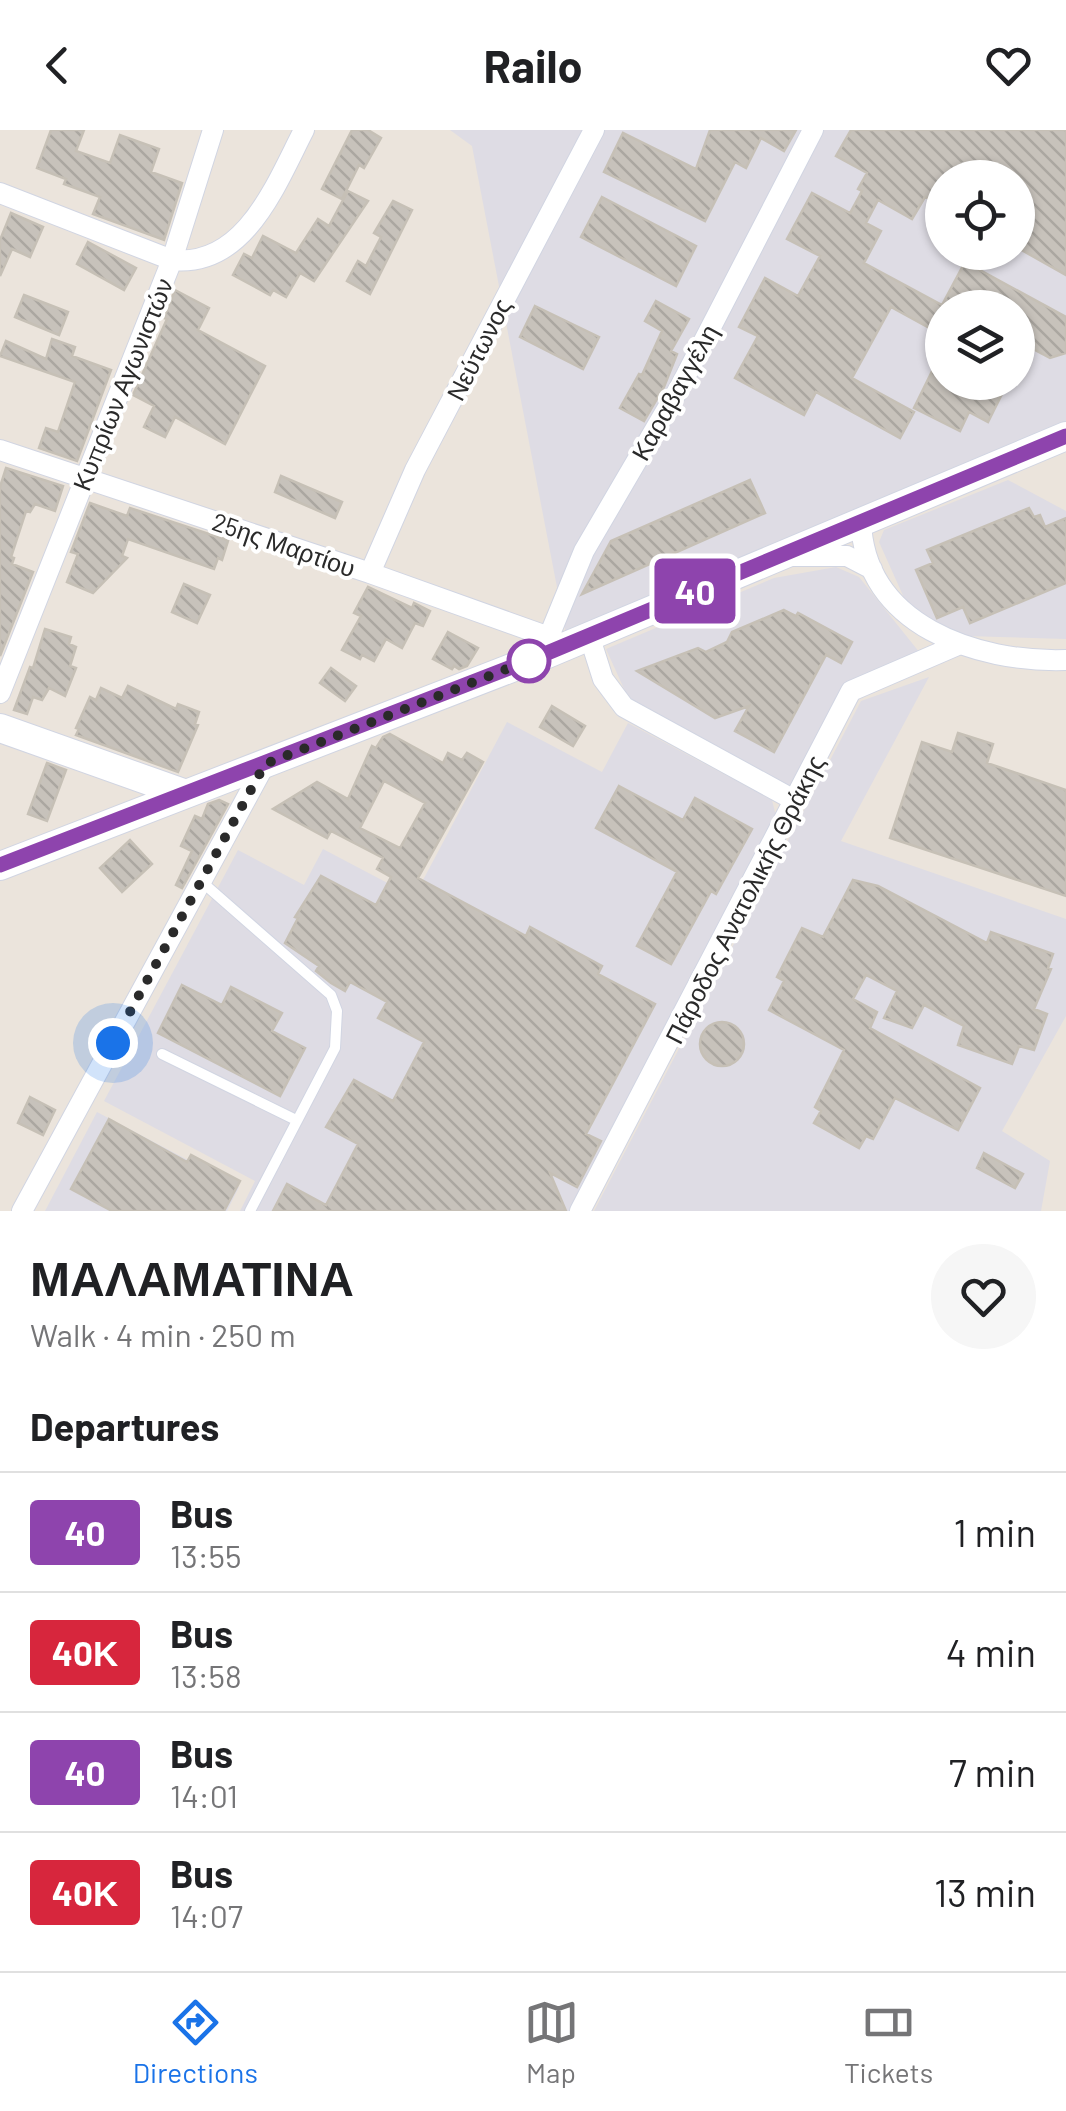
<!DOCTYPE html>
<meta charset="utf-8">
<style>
:root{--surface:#fff;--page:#f6f6f6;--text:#202124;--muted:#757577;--line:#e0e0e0;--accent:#1a73e8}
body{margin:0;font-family:Barlow,sans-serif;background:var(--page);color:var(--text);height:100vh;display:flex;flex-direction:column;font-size:38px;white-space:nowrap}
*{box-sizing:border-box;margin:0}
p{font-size:32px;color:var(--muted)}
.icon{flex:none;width:55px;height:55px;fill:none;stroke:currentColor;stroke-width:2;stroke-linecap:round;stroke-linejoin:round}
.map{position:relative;height:1081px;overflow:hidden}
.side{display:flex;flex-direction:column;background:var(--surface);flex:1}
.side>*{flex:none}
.badge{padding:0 20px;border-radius:8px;font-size:35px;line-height:65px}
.buttons{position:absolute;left:925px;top:30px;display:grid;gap:20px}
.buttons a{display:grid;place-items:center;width:110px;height:110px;border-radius:50%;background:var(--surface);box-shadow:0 2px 8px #0004;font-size:50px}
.you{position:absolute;width:50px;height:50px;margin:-25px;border:8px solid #fff;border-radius:50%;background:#1a73e8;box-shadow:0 0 0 15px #1a73e833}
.map>.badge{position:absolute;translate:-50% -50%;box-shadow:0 0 0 5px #fff}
h2{padding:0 30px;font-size:38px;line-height:90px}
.round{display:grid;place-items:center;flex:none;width:105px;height:105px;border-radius:52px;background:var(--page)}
.summary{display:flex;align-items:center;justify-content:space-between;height:170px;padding:0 30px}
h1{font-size:48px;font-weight:700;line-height:75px}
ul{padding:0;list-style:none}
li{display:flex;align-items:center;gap:30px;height:120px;padding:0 30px;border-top:2px solid var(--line)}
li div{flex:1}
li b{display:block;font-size:38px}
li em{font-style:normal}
li .badge{min-width:110px;font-weight:700;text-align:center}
header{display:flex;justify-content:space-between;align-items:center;height:130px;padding:0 30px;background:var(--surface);font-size:45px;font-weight:700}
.menu{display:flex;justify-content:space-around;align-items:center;height:140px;border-top:2px solid var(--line);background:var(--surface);font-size:28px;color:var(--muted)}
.menu a{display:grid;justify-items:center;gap:5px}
.menu .active{color:var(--accent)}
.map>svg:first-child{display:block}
.industrial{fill:#dedce4;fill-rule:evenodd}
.building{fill:url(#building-back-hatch);stroke:#c6c0b6;stroke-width:2.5;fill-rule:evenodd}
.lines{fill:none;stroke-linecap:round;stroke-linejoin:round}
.lane-casing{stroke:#d1d5e2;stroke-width:12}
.street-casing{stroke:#d1d5e2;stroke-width:22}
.secondary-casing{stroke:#d1d5e2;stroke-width:30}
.lane{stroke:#fff;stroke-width:10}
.street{stroke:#fff;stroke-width:20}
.secondary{stroke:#fff;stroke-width:28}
.line-casing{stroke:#fff;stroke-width:22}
.line{stroke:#8e44ad;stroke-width:15}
.walk{stroke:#2a2a2a;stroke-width:10;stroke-dasharray:0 18}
.stop-dot{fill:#fff;stroke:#8e44ad;stroke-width:5}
.labels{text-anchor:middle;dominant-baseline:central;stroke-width:8;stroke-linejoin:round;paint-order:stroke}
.street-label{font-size:25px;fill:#2a2a2a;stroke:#fff}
</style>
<header><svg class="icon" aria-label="back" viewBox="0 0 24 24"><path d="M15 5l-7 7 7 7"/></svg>Railo<svg class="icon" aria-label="heart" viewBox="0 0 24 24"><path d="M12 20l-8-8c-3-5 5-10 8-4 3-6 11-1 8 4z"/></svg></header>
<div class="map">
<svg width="1066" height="1081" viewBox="0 0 1066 1081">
<defs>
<pattern id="building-back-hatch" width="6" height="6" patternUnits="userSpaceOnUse" patternTransform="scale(2.5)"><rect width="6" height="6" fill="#c7c2bb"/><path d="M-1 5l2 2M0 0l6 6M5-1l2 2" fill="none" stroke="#aba7a1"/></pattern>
</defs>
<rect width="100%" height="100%" fill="#ebe4dc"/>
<path class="industrial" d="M450,0H1066V295L566,504L472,16ZM942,48H1018V122H942ZM942,178H1018V252H942Z
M1008,350L1066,381V509L965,506L917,481L905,470L879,412L884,400Z
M836,437L859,447L920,523L846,557L790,658L630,572L606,519L774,448Z
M929,547L841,711L1066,789V886L1002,1001L1050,1031L1041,1081H594L861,571Z
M507,592L602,642L628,593L772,670L778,694L573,1081H240L255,1051L104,971L238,720L304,755L323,719L414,767Z
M97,982L239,1057L227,1081H45Z"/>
<path class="building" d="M51,0H84L76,21L110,33L120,5L159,19L151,42L182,53L164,110L93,84L100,67L64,54L66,49L37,38Z
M352,0H368L381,8L364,38L359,35L342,69L322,59Z
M710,0H796L784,21L761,8L746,38L735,32L705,91L604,42L623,3L696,39Z
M851,0H1066V145L1018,118V48H942V76L925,67L912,89L878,70L866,93L881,101L864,133L942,175L965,132L1066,187V223L1050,228L1018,211V178H942V205L891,177L852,248L914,282L900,308L816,262L804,285L735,248L758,206L739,197L765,148L798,166L820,126L787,109L812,63L850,83L862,61L858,59L867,43L836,26Z
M348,61L368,71L314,151L300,143L286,167L273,160L270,165L233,145L244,124L252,128L263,106L296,123L318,89L329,96Z
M602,67L696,116L676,156L581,107Z
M393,71L412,80L370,164L347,151L358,131L366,136L381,107L374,103Z
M11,83L43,97L30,127L12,119L0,146V110Z
M88,112L136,138L124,160L77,134Z
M175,160L209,178L198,200L265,236L225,314L175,287L165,307L144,297L154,276L133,265L167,189L164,188Z
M24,165L68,182L59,205L15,187Z
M656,171L689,189L671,221L677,224L664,257L644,291L620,278L639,244L642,245L662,201L645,191Z
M535,176L599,207L583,239L520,207Z
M52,209L75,217L72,226L111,240L77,331L39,318L46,298L58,302L75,252L0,226L6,211L46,229Z
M942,221V252H1008L988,292L969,282L960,301L914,278Z
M6,338L63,356L55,381L35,374L30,382L26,381L11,427L14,428L12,434L33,442L0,526V357Z
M281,346L342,372L335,388L275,362Z
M750,350L765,383L582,464L611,411Z
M90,373L127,386L130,378L224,409L228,411L222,430L218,428L214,439L128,409L122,426L127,428L93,463L67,452L78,424L71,422Z
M1029,378L1034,387L1040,385L1045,397L1066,388V453L970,493L963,477L937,488L916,440L933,433L927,420Z
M184,454L210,465L197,493L172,482Z
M368,457L412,478L414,473L430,481L423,496L415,493L402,518L386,509L374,531L362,525L360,529L342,520L361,486L354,483Z
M784,480L796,486L798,483L852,512L841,533L826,525L774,622L735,601L749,576L715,588L637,541L698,518L706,522L727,512L732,502Z
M45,499L71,507L69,514L76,517L70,536L76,538L65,566L49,558L42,570L33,567L27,584L14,580L30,537L33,538Z
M448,502L478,518L467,536L459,539L454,536L452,539L433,529Z
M331,538L356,556L345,571L320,553Z
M128,556L176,579L178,574L199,582L195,594L198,595L178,642L76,605L79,599L76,598L90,567L96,570L101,558L122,568Z
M552,576L585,596L573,616L540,597Z
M958,603L993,614L987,633L1066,660V766L890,708L922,612L952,622Z
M390,604L443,633L448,623L462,630L467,623L483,632L418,748L526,806L530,797L602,836L598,844L655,874L586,1004L601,1011L577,1057L550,1043L566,1081H273L287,1054L326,1075L358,1014L326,997L354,950L393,971L424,912L378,888L387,872L350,852L345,861L331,853L316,841L319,836L285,813L298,788L295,787L321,746L376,775L391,747L377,739L383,728L331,701L327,708L273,679L317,652L348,669L372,616L376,618L383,607ZM384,651L425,673L400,718L360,698Z
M47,633L66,640L47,691L28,684Z
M619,656L683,690L695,668L752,699L716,764L711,761L671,834L637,816L677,742L596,698Z
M219,670L228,674L182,758L176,755L192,721L181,716L195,686L202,689L208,674Z
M130,710L152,734L122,762L100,738Z
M853,750L878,756L987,813L991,802L1053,824L1048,838L1051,839L1034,879L1047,884L1034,920L1019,916L1012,934L958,915L964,896L924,875L912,898L884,888L897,861L866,845L853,869L877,882L870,898L980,958L958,1000L895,968L873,1009L866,1006L859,1018L814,993L821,981L815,977L844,920L769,880L784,851L777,847L802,798L823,807Z
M182,855L222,875L231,857L282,883L272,901L305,918L280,966L158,903Z
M700 914a22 22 0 1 1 44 0a22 22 0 1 1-44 0Z
M30,967L55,980L43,1005L18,993Z
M109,989L187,1032L191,1025L240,1051L224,1081H112L71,1059Z
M984,1023L1023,1044L1015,1058L977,1038Z"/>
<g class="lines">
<defs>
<path id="lane" d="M202,752L331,865L337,881L335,918L250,1081
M162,924L296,990"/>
<path id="street" d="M0,63L172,130L213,0
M0,320L370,443L549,507L565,516
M861,391C864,495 977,533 1066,530
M792,426H847L872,439
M370,443L415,340L594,0
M589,505L603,549L624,577L794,670
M545,516L584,421L681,255L813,0
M0,563L172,130C245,138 276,54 304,0
M22,1081L265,634
M580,1081L851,561L960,514"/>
<path id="secondary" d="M0,598L186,664
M0,736L540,527L1066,306"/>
</defs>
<use href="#lane" class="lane-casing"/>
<use href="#street" class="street-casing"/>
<use href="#secondary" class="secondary-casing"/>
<use href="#lane" class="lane"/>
<use href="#street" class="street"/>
<use href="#secondary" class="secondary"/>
</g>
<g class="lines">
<defs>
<path id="line" d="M0,735L540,526L1066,306"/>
</defs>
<use href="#line" class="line-casing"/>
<use href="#line" class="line"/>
<path class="walk" d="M113,913L265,634L540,526L529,531"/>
</g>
<circle class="stop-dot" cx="529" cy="531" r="20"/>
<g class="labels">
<g class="street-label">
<text transform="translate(478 219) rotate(-63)">Νεύτωνος</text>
<text transform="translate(122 254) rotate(-68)">Κυπρίων Αγωνιστών</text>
<text transform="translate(674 262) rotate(-61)">Καραβαγγέλη</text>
<text transform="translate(284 414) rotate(19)">25ης Μαρτίου</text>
<text transform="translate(744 769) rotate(-63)">Πάροδος Ανατολικής Θράκης</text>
</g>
</g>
</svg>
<div class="buttons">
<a><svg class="icon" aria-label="locate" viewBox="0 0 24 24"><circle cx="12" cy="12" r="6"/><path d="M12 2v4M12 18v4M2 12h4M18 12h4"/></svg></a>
<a><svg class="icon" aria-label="layers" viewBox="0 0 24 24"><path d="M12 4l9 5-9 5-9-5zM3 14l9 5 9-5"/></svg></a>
</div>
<div class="you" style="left:113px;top:913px"></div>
<b class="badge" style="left:695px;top:461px;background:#8e44ad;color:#fff">40</b>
</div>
<section class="side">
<div class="summary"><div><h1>ΜΑΛΑΜΑΤΙΝΑ</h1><p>Walk · 4 min · 250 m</p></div><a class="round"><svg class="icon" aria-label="heart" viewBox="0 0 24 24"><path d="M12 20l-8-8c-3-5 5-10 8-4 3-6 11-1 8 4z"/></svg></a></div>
<h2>Departures</h2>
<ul>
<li><span class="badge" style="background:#8e44ad;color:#fff">40</span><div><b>Bus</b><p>13:55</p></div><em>1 min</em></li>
<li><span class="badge" style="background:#d7263d;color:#fff">40Κ</span><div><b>Bus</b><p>13:58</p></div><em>4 min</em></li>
<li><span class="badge" style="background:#8e44ad;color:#fff">40</span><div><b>Bus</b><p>14:01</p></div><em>7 min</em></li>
<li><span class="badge" style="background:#d7263d;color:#fff">40Κ</span><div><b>Bus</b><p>14:07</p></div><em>13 min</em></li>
</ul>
</section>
<nav class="menu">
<a class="active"><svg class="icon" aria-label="directions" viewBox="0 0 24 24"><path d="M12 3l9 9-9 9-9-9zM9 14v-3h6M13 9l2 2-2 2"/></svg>Directions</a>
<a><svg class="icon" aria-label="map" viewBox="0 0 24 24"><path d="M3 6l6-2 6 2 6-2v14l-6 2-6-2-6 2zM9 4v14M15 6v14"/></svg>Map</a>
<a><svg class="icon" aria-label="tickets" viewBox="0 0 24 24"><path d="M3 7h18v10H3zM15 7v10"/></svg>Tickets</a>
</nav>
